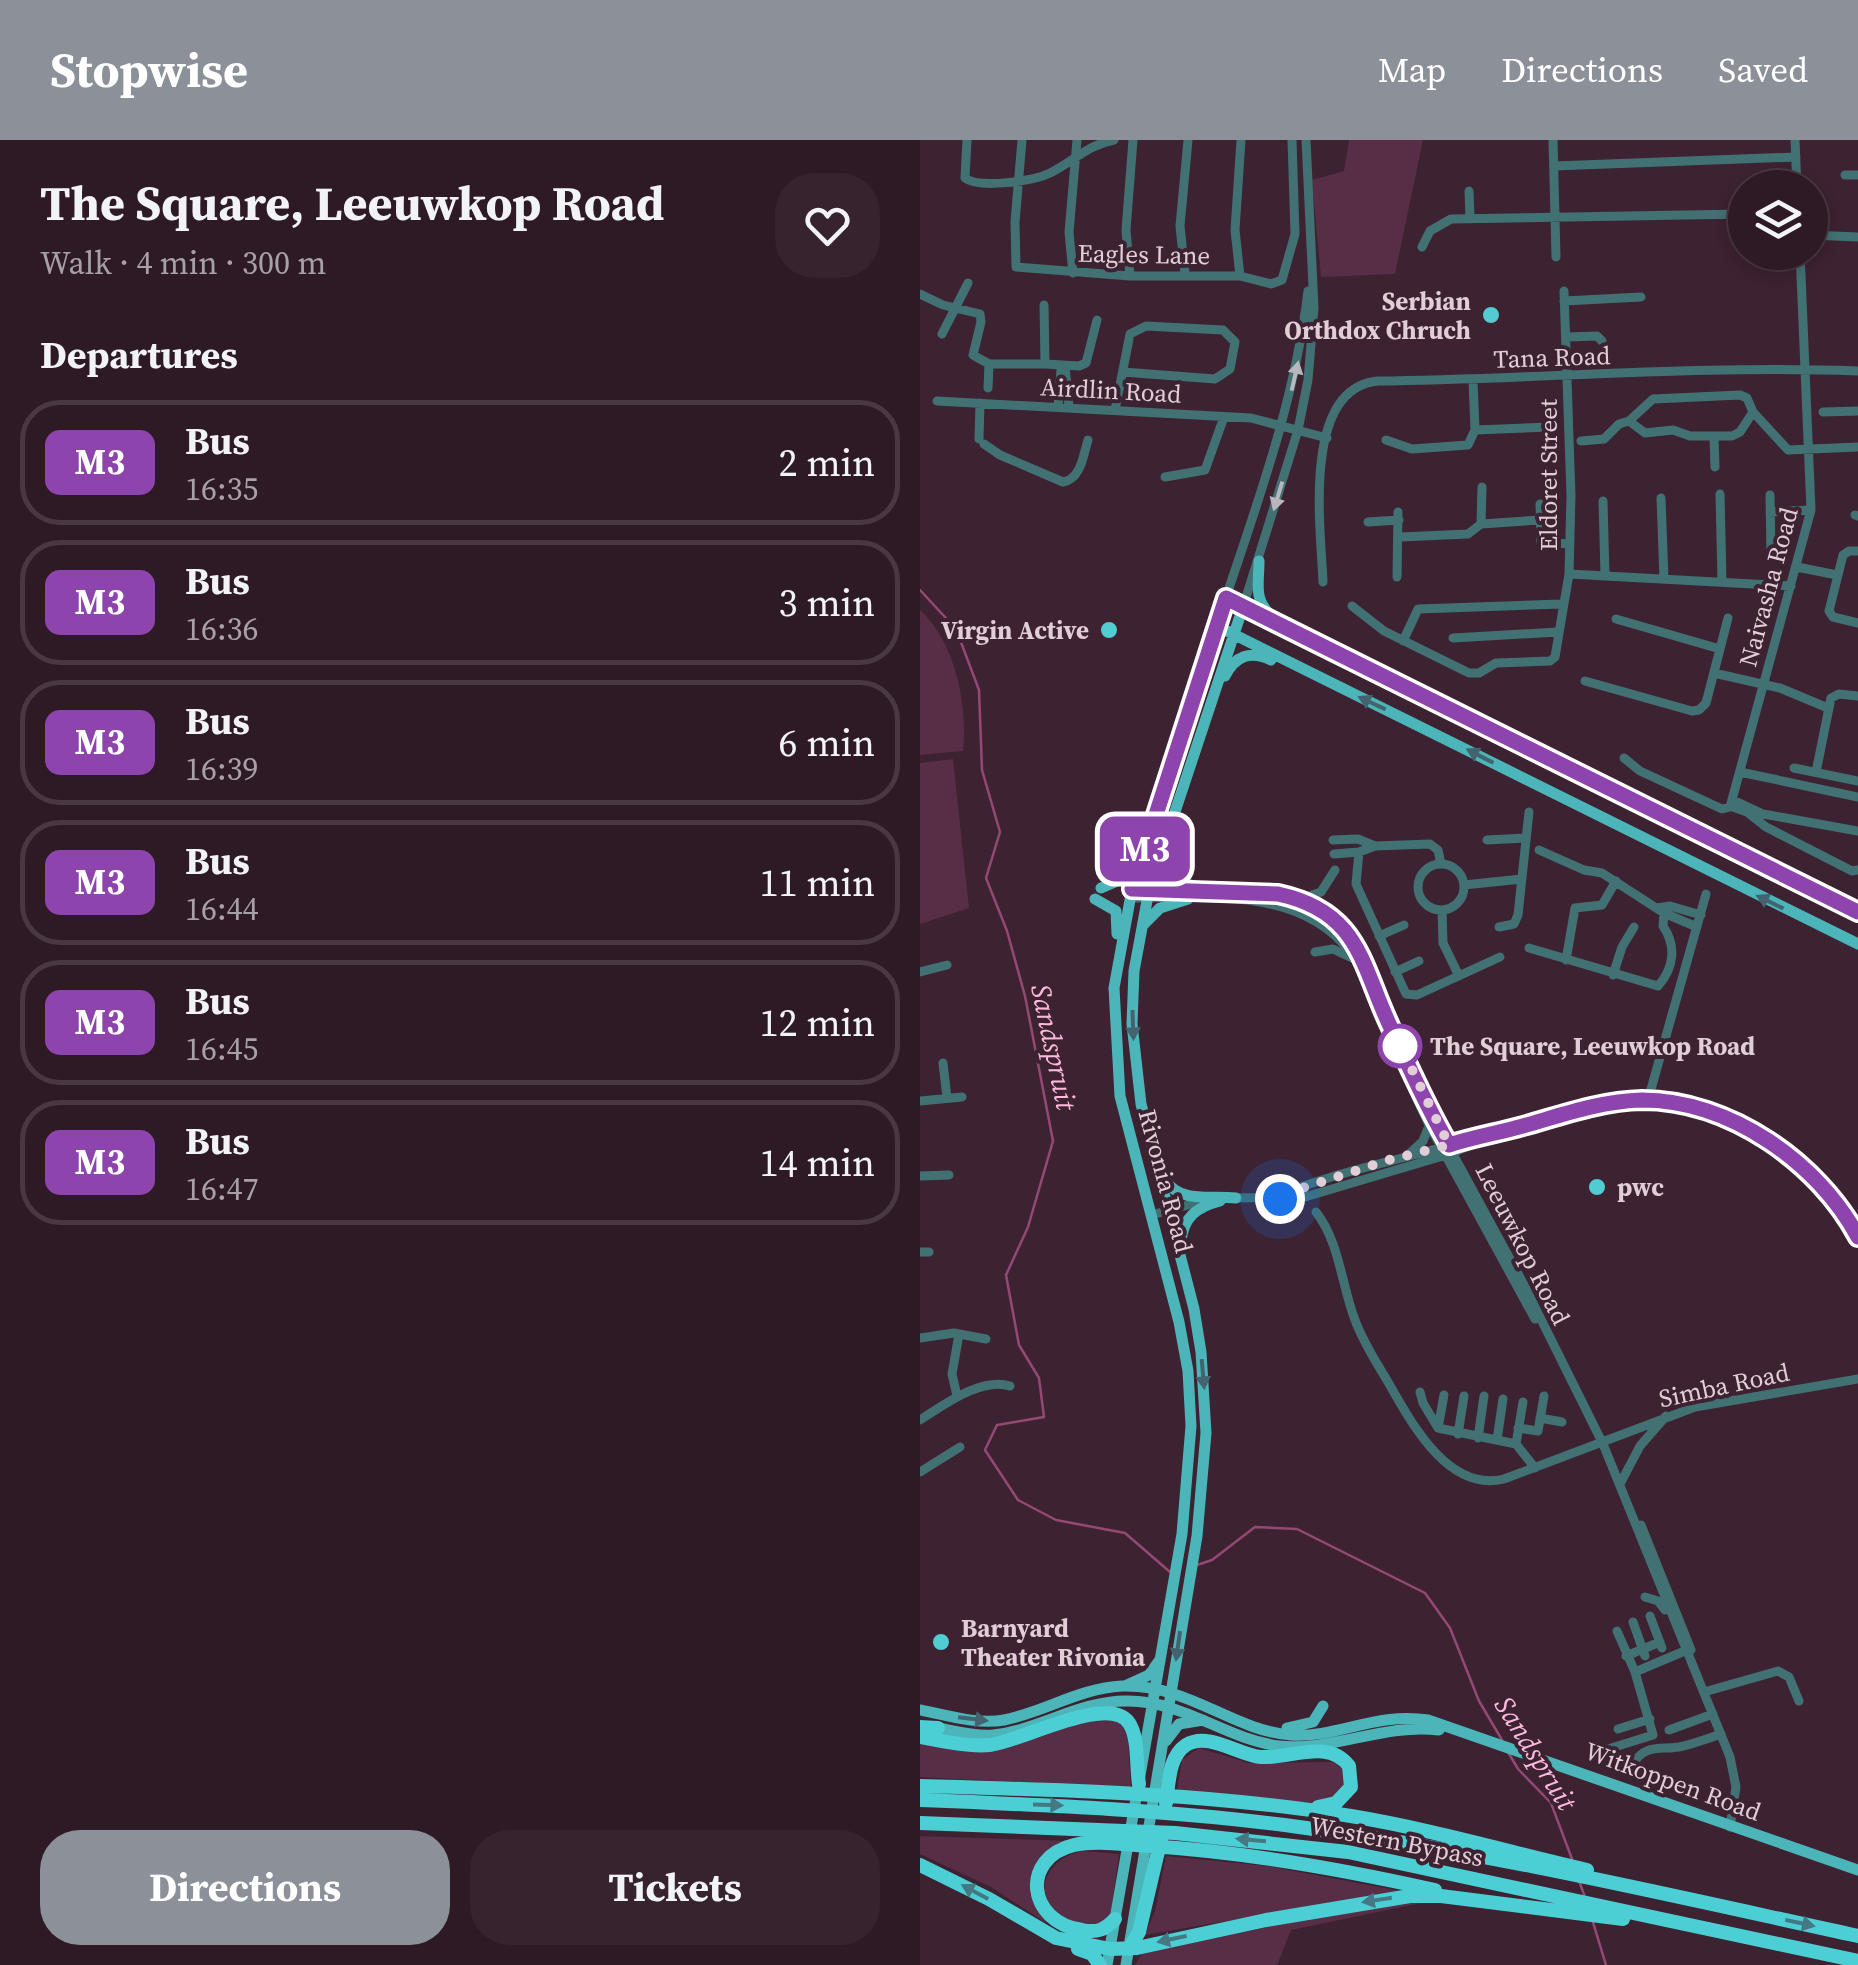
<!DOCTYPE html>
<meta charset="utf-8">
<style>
:root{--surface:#2e1a25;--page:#36232d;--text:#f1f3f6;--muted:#a7a1a7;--line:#493842;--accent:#8c9099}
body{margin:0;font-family:"Source Serif 4",serif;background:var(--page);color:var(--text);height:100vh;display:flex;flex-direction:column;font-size:38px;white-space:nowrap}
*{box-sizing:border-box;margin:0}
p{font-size:32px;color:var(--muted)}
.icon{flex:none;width:55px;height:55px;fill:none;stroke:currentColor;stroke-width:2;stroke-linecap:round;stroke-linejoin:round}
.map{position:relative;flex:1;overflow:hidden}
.sheet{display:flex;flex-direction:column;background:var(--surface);width:920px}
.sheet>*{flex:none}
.badge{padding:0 20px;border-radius:15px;font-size:35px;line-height:65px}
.controls{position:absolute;left:808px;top:30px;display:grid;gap:20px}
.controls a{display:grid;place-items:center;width:100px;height:100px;border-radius:50%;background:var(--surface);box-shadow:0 5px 15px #0003,0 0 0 2px var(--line);font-size:50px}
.you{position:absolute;width:50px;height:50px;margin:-25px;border:8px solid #fff;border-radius:50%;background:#1a73e8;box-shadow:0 0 0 15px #1a73e833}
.map>.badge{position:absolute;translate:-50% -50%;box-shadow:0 0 0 5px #fff}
h2{padding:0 40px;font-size:38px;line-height:90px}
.round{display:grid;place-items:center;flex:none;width:105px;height:105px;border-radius:40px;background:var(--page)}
.head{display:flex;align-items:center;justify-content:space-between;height:170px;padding:0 40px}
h1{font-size:48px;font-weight:700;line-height:75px}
.cta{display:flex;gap:20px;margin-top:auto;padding:20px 40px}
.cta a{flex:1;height:115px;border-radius:40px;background:var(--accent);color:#fff;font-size:40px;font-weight:700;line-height:115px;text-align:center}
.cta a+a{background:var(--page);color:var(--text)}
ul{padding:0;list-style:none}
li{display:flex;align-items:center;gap:30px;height:125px;margin:0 20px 15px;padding:0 20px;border:5px solid var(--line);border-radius:40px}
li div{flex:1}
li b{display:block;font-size:38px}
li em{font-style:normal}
li .badge{min-width:110px;font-weight:700;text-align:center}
header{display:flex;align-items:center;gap:60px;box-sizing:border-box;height:140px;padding:0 50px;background:var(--accent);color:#fff}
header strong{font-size:48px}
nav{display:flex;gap:55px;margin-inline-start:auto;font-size:35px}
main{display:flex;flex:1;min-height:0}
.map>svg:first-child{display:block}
.green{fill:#582e46}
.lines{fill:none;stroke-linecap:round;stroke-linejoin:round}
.stream{stroke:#934974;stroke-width:2.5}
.minor{stroke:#427173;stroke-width:9}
.major{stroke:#4bb5b9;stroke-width:11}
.highway{stroke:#4bcfd5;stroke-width:14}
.oneway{fill:#b9b7be}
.oneway2{fill:#43646e}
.oneway3{fill:#447883}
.line-casing{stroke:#fff;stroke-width:22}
.line{stroke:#8e44ad;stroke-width:15}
.walk{stroke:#e1ced7;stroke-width:10;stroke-dasharray:0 18}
.poi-dot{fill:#51ccd1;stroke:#3d2231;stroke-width:4}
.stop-dot{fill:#fff;stroke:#8e44ad;stroke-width:5}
.labels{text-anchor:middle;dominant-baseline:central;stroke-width:8;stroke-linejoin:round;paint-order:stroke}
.street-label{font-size:25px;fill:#e1ced7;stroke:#3d2231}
.poi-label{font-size:25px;font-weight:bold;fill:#e1ced7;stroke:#3d2231;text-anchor:end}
.stop-label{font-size:25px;font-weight:bold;fill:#e1ced7;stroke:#3d2231;text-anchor:start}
.water-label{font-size:28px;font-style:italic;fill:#fbbadd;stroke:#3d2231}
</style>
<header>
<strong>Stopwise</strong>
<nav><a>Map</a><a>Directions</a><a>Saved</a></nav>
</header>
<main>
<section class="sheet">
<div class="head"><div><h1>The Square, Leeuwkop Road</h1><p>Walk · 4 min · 300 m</p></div><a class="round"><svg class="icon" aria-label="heart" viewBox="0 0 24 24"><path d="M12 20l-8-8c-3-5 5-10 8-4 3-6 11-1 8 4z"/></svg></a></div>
<h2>Departures</h2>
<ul>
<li><span class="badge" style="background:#8e44ad;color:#fff">M3</span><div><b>Bus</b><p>16:35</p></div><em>2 min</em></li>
<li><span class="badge" style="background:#8e44ad;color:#fff">M3</span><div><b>Bus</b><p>16:36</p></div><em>3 min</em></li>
<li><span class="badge" style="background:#8e44ad;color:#fff">M3</span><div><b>Bus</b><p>16:39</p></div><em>6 min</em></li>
<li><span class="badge" style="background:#8e44ad;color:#fff">M3</span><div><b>Bus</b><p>16:44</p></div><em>11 min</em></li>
<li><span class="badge" style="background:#8e44ad;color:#fff">M3</span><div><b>Bus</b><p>16:45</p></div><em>12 min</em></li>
<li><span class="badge" style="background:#8e44ad;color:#fff">M3</span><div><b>Bus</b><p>16:47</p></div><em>14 min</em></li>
</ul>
<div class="cta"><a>Directions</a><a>Tickets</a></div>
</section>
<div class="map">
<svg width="938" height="1825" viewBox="0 0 938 1825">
<rect width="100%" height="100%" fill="#3d2231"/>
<path class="green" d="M429,0H503L475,134L401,137L392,40L424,31Z
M0,470C35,502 48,564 43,611L0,615Z
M33,619L49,768L0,784V623Z
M179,1578L196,1580L203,1586L208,1600L211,1648L0,1637V1604L72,1611Z
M279,1608L329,1623L414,1622L425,1631L427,1651L400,1664L257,1650L262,1620Z
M0,1696L153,1701L139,1705L114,1761L126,1783L71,1747L0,1714Z
M164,1711L199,1714L190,1778C175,1790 155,1781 138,1776C109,1750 131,1715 164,1711Z
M246,1716L347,1726L481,1751L225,1795L235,1771Z
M511,1761L371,1790L357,1825H215L224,1810L455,1764Z"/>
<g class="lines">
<path class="stream" d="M0,450L36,489L59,550L62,630L80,692L66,738L87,791L105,856L133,1001L108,1087L86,1135L99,1205L119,1238L124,1277L77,1285L65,1310L98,1360L136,1380L205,1393L250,1432
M277,1425L292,1420L335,1387L377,1389L505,1453L530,1488L559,1561L582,1600
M588,1612L598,1629L631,1663L652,1719
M659,1741L665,1757
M672,1779L686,1825"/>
<path class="minor" d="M47,0L45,38C59,49 114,41 130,33C153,22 167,5 194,0
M102,0L95,82L96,127L210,136H320L351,144L362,140L375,94L372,0
M633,0L636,117
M875,0L877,48
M634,26L876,17
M925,35H938
M549,51L550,77
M890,95L938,97
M502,107L510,91L531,79L825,74
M153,133L149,92L157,0
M265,134L260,86L268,0
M210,136L206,90L213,0
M320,136L315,90L321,0
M0,154L23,165L60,174L61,182L53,215L69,224
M644,161L721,157
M22,194L48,143
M646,197L677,196L682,201
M125,224L159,226L166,223L177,180
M145,226L149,267
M68,248L69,224H125L124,165
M17,261L331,278L407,298
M138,267L141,230
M195,270L210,194L226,186L303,190L315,202L310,229L295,239L203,232
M903,272L938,271
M709,281L733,259L820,255L827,258L833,272L868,310L938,307
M555,290L630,287
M794,296L795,327
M59,299L60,263
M466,300L492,309L548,305L555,290L553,240
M661,301L684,299L699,284L709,281L725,293L753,290L770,296H812L820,292L833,272
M64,304L80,315L143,342C161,339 163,316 168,300
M245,337L285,330L304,277
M800,354L802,441
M850,355L851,414
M741,358L744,439
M683,361L685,435
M620,364L621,402L649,404
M850,372L891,370
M935,375L938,376
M448,382L479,380
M561,384L562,347
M480,397L548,394L561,384L620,380
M938,411H929L923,415L909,471L913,477L938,483
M877,427L917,435
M649,434L871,446
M477,437L478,372
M403,442C401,390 381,248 458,241C618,239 778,225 938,231
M306,457C340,356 375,258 388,151
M432,466L464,491L549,533H559L576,523L630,521L635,517L649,434L651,356L644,151
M323,467L378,290L388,240L394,168L386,0
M533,498L638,492
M483,501L498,469L641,464
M800,509L808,478
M794,533L860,548L908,568
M665,541L772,571L779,570L786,563L800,509L696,479
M704,618L720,631L802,669L810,667L891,370L880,112
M874,628L938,641
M820,632L938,657
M896,632L911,558L919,554L938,556
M813,660L843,674L938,691
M810,666L827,672L846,687L932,731L938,730
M413,700L438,699L455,706
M567,700L606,698
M619,710L664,730L682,733L744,773L777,787
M439,712L436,744L486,854L497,855L580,817
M414,714L439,712L455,706L510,704L518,710L521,724
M498 747a23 23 0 1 1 46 0a23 23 0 1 1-46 0Z
M544,745L602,739
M212,749L367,756L417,784L435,804L454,841L471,888L521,992L603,1143L683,1304L810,1617L816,1647L810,1687
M210,758C284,758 380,746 430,812C444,831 451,855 460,876
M378,760L401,752L415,730
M737,768L750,766L781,775
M522,770L523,803L539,836
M579,787L594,784L598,775L609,672
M459,796L484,785
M609,808L738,846C755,827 756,805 743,786L744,773
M395,812L413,809L432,818
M646,820L655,768L682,765L696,741
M0,832L27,825
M475,832L499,821
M693,835L702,807L714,787
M470,900L509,985L615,1179
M23,923L27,958
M728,960L786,754
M0,961L42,957
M490,1013L503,1001L509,986
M0,1036L29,1035
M355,1057C409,1034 467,1023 523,1007C550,999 577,994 604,986C704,957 757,945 851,1004C888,1027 917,1058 938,1097
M312,1058L385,1057L533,1013L566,998
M396,1072C420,1103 421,1144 435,1180C443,1202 456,1222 468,1242C491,1282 528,1353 584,1339L775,1267L938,1239
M231,1075L287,1060
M0,1112H9
M0,1198L34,1193L66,1199
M500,1252L503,1263L518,1288L596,1304L615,1328
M37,1256L32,1234L39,1194
M620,1278L642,1282
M0,1280C24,1265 61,1237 90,1246
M518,1288L524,1255
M598,1288L618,1291L624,1256
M538,1294L544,1256
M558,1298L564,1256
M577,1300L583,1259
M596,1304L603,1262
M0,1332L40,1307
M700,1344L720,1306L746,1276
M721,1385L771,1510
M725,1457L738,1461L745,1470
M730,1476L742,1508
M713,1482L725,1516
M697,1491L715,1532
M706,1516L740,1502
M784,1552L858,1531L869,1537L879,1561
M698,1589L730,1579
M749,1590L793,1574
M685,1610L733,1595L715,1532L767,1510
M777,1650L715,1629L713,1624C725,1604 739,1610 759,1607C773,1604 787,1599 801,1594"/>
<path class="major" d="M339,421C339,444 333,460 352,476
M297,486L938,804
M305,536C315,516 330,510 351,520
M251,700C244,742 257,742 294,751
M181,748L204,738L216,729
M175,759L196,771L197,794
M223,785L240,768L268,759
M244,1039C261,1064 289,1055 316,1058
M261,1102C263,1077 277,1067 300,1061
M207,1545L229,1535L239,1521
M0,1570C26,1575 57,1585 84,1580C124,1572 160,1548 202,1546C269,1544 313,1591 371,1595C417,1598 456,1572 508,1580L938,1730
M12,1587C32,1590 53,1597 73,1595C119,1590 159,1561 206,1561C263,1560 305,1599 359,1606C412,1612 464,1583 519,1590
M367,1588L393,1582L403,1566
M246,1601L259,1584L283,1580
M187,1825L262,1394L271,1286L268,1231L259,1182L200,956L194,848L212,749L306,457L938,772
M206,1825L277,1396L286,1293L281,1212L274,1169L221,964L212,884L214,831L229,750L323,467"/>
<path class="highway" d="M0,1587L18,1588
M0,1597C23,1601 47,1607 70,1605C100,1602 189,1553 209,1583C219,1598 216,1626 219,1644
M0,1646C145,1650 288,1653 431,1676C510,1689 589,1712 667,1730
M0,1660C127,1665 253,1670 379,1687C567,1712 753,1756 938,1796
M246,1663C249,1644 248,1617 266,1605C288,1591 318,1615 341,1617C371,1619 408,1598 429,1626L431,1647L416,1663L398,1667
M0,1683L255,1693L428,1712L938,1821
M0,1725L69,1759L136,1798L190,1809L217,1808L346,1780L490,1756H521L703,1779
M195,1779C185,1790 177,1793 162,1790C107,1782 100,1718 154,1705C177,1700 205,1705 230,1706C326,1712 421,1729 515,1750
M158,1809L172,1814L180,1825
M209,1809L219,1792L241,1699"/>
</g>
<defs><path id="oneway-solid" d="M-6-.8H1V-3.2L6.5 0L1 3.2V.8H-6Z" transform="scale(2.5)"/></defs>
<g class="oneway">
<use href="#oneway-solid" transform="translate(375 236) rotate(-77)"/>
<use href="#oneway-solid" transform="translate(358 356) rotate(107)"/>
</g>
<g class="oneway2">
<use href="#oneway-solid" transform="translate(452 563) rotate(-155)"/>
<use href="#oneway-solid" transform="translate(560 616) rotate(-153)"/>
<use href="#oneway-solid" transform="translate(850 762) rotate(-154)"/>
<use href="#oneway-solid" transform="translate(213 885) rotate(88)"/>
<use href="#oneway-solid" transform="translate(283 1234) rotate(85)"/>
<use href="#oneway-solid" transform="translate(258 1506) rotate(98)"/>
<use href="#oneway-solid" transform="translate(53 1579) rotate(7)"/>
</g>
<g class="oneway3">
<use href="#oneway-solid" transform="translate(128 1665) rotate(2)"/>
<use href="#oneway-solid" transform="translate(331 1700) rotate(-175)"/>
<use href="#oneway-solid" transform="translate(55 1752) rotate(-152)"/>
<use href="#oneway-solid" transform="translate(457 1760) rotate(171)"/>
<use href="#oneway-solid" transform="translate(880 1783) rotate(12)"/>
<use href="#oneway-solid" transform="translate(252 1799) rotate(168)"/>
</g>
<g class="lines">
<defs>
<path id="line" d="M938,772L306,458L212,749L358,754C441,772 441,826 471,888C489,927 507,968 529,1005C554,997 578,993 603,986C642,975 681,961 722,960C809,960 898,1022 938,1097"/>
</defs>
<use href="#line" class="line-casing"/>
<use href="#line" class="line"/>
<path class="walk" d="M360,1059L355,1057L469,1020L529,1005L476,897L480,906"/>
</g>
<g class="poi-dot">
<circle cx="571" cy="175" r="10"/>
<circle cx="189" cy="490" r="10"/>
<circle cx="677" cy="1047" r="10"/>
<circle cx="21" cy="1502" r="10"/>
</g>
<circle class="stop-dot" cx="480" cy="906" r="20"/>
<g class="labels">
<g class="street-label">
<text transform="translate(224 114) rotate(1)">Eagles Lane</text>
<text transform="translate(632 217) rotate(-2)">Tana Road</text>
<text transform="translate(191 250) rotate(3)">Airdlin Road</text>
<text transform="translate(628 335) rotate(-90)">Eldoret Street</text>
<text transform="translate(848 447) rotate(-75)">Naivasha Road</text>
<text transform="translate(246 1041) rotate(75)">Rivonia Road</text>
<text transform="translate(603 1104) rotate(63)">Leeuwkop Road</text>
<text transform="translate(804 1245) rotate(-12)">Simba Road</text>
<text transform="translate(753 1641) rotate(20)">Witkoppen Road</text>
<text transform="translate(477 1701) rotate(11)">Western Bypass</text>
</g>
<g class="poi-label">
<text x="551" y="161">Serbian<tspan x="551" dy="29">Orthdox Chruch</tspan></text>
<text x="169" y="490">Virgin Active</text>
<text x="697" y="1047" text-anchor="start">pwc</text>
<text x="41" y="1488" text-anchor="start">Barnyard<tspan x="41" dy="29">Theater Rivonia</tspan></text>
</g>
<g class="stop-label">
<text x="510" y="906">The Square, Leeuwkop Road</text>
</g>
<g class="water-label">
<text transform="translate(134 907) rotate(78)">Sandspruit</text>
<text transform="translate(616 1613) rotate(58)">Sandspruit</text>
</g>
</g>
</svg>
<div class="controls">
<a><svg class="icon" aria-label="layers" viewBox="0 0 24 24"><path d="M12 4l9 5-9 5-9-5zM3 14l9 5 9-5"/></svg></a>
</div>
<div class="you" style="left:360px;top:1059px"></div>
<b class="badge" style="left:225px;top:709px;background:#8e44ad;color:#fff">M3</b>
</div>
</main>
